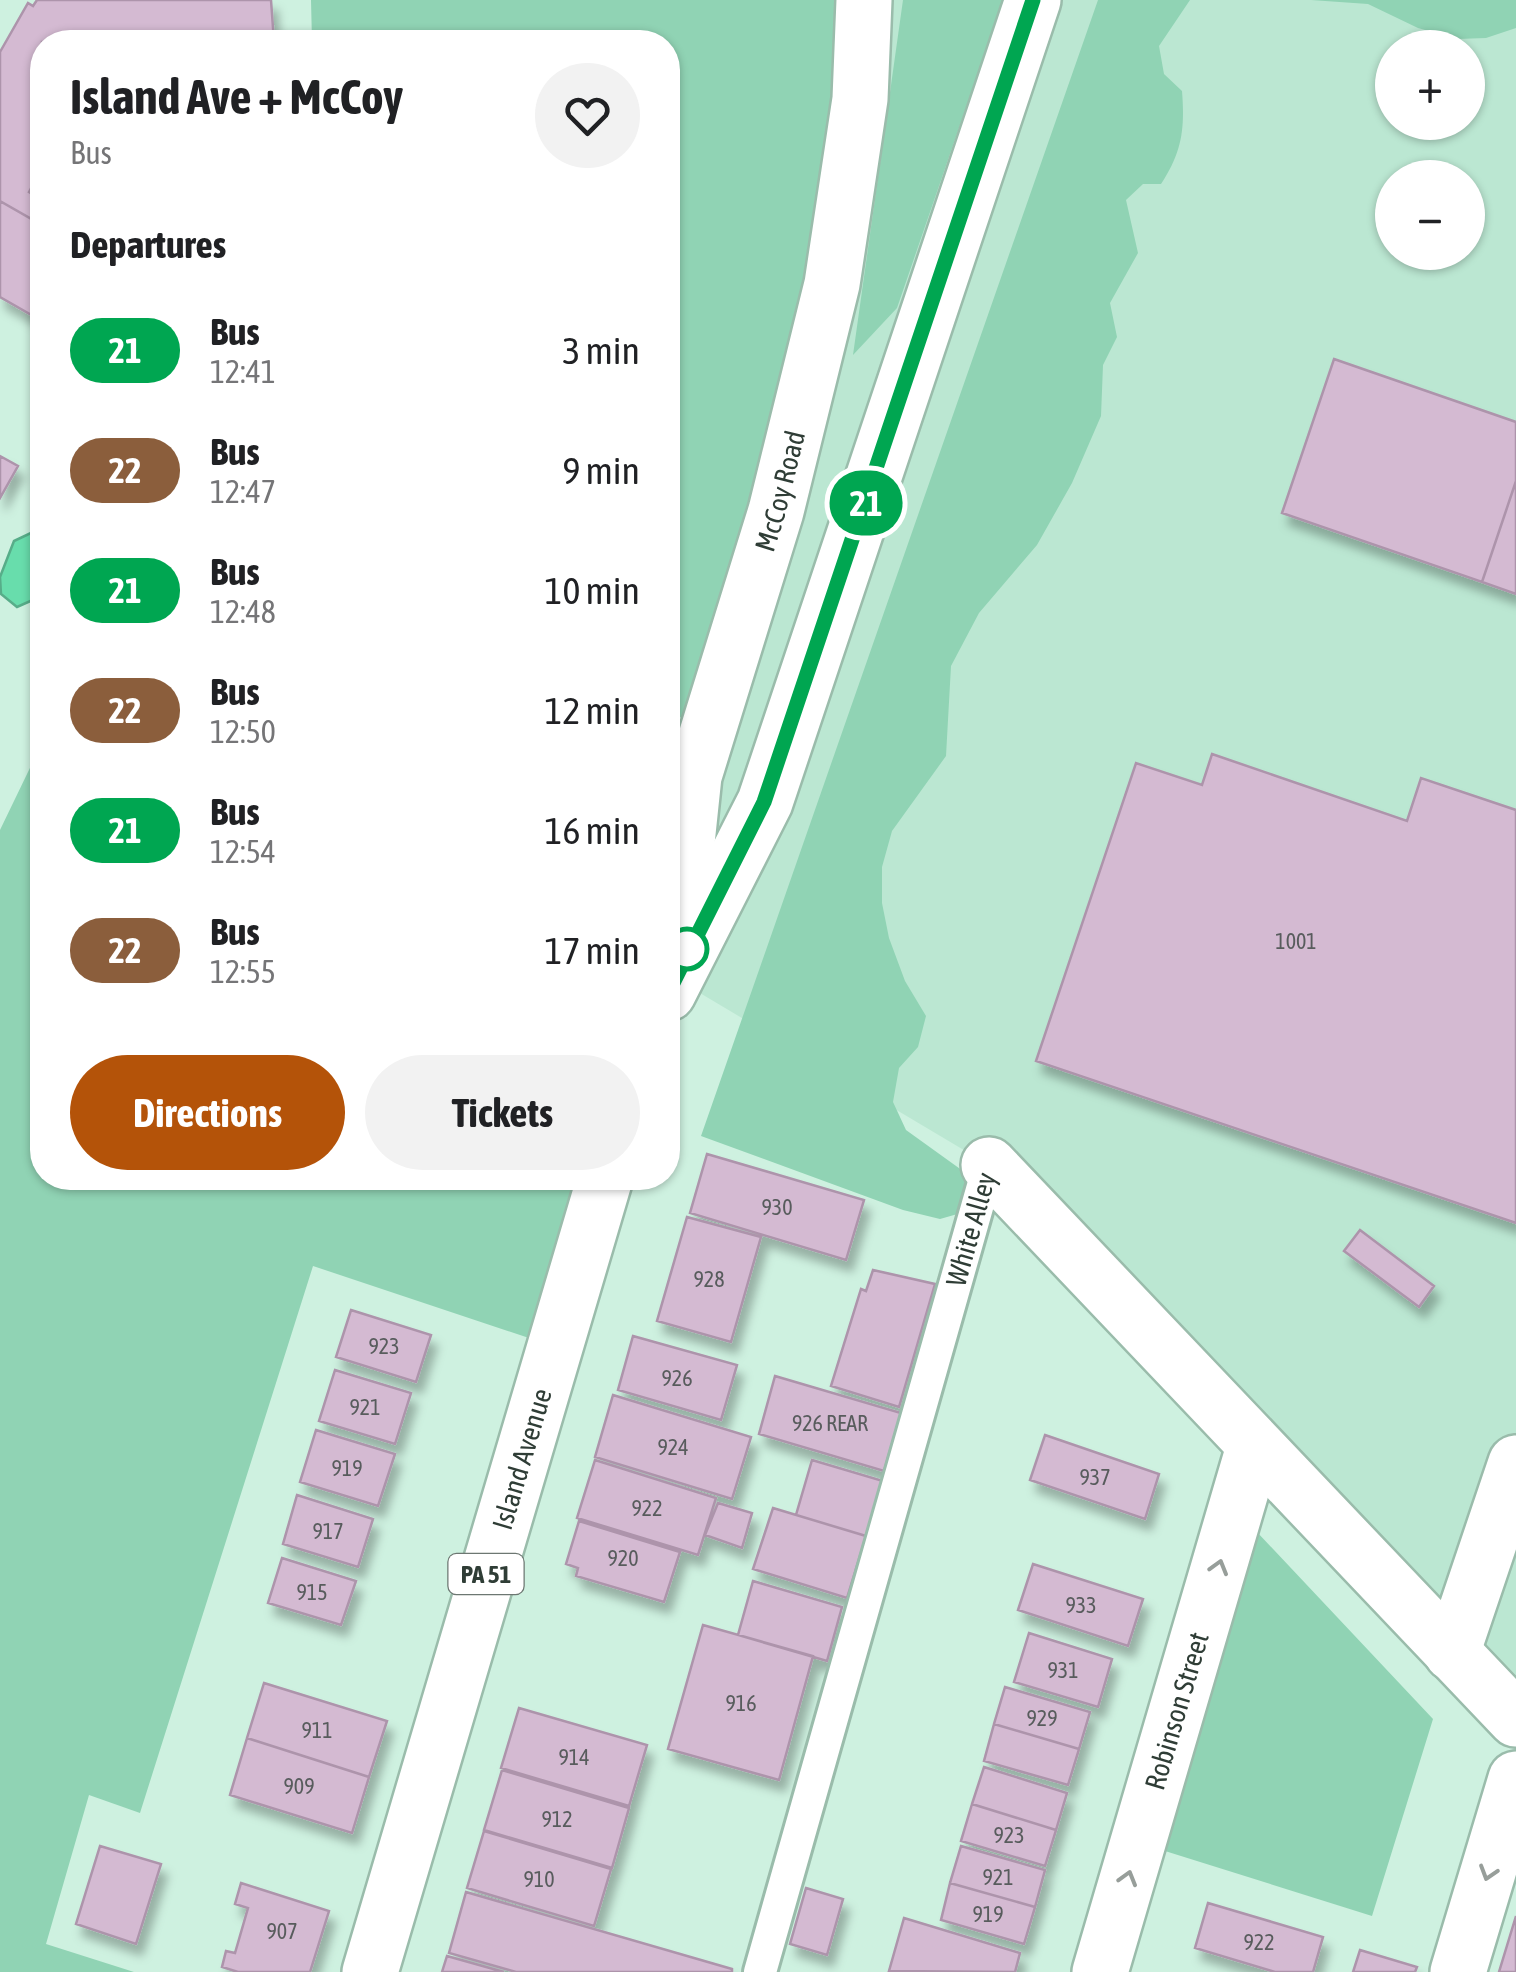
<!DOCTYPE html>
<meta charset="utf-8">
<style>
:root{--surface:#fff;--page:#f2f2f2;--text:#202124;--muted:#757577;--accent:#b45309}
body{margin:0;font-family:"Asap Condensed",sans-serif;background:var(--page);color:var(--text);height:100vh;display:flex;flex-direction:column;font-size:38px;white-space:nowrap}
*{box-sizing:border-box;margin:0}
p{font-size:32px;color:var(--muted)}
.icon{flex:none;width:55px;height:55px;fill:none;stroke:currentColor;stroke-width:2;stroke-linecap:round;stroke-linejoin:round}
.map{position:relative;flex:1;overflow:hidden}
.panel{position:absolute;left:30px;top:30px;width:650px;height:1160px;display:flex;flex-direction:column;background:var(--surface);border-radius:40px;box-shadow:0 2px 8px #0004}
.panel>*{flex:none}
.badge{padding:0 20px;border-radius:32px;font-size:35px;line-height:65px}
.fabs{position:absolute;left:1375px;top:30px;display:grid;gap:20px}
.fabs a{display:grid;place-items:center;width:110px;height:110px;border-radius:50%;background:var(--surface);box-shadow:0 2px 8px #0004;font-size:50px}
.map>.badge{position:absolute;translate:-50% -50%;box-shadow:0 0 0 5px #fff}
h2{padding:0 40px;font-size:38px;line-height:90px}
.round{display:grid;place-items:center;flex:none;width:105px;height:105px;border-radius:52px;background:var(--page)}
.summary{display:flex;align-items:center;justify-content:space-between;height:170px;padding:0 40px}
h1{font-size:48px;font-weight:700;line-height:75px}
.button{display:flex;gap:20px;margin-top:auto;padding:20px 40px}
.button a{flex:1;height:115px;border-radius:60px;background:var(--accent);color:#fff;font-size:40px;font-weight:700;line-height:115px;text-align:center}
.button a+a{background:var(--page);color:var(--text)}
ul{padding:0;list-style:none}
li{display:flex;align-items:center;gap:30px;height:120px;padding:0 40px}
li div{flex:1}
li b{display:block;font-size:38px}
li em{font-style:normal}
li .badge{min-width:110px;font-weight:700;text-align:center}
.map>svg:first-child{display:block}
.built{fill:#bbe7d2;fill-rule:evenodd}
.green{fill:#90d3b4}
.water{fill:#68ddac;stroke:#57ad89;stroke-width:2.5}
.building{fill:#d4bad2;stroke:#ad94ab;stroke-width:2.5;filter:url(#shadow)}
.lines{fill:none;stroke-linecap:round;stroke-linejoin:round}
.service-casing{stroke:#9abcab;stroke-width:38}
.minor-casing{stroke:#9abcab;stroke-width:60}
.tertiary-casing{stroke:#9abcab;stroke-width:60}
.primary-casing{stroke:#9abcab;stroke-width:60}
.service{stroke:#fff;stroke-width:32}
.minor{stroke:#fff;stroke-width:55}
.tertiary{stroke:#fff;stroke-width:55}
.primary{stroke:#fff;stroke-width:55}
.oneway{stroke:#979e9a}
.line-casing{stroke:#fff;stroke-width:22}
.line{stroke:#00a651;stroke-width:15}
.stop-dot{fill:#fff;stroke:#00a651;stroke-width:5}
.labels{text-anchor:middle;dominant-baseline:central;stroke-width:8;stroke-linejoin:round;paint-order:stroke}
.number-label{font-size:22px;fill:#585c5d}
.shield{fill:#fff;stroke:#6d7772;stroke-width:2.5}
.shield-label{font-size:25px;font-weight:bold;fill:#2f3d36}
.street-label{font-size:28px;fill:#2f3d36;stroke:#fff}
</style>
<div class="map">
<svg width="1516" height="1972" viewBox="0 0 1516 1972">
<defs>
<filter id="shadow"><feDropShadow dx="6" dy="11" stdDeviation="5" flood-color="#0004"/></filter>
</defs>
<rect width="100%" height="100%" fill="#cef1e0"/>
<path class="built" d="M864,0H1516V1719L989,1165L673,977ZM1392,48H1468V122H1392ZM1392,178H1468V252H1392Z"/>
<path class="green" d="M311,0H851L799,363L694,722L668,713V42H312Z
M903,0H1003L897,308L853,355Z
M1098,0H1190L1159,46L1164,74L1182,91C1185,129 1182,152 1161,184H1143L1126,200L1138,253L1110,303L1117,337L1103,365L1101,416L1072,483L1037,545L979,613L951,666L946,756L892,831L882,867V903L889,938L905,981L926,1016L918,1047L899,1068L893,1102L906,1130L963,1171L971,1193L961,1213L940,1219L903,1210L701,1136Z
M1311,0H1516V28L1486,38L1457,39L1418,28L1368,4Z
M42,743V1178H590L538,1341L313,1266L140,1813L89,1795L46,1944L134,1972H0V830Z
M1256,1531L1433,1719L1372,1916L1165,1851Z"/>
<path class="water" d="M33,532L42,538V580L35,599L17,607L1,594L0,577L14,541Z"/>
<path class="building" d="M37,0H271L274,42H42V168L29,192L42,200V225L0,201V52L28,3L33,6Z
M37,0H271L274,42H42V225L0,201V52L28,3L33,6Z
M0,201L42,225V321L0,297Z
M1334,359L1516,422V481L1482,582L1282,513Z
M0,456L18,466L0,498Z
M1516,481V594L1482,582Z
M1212,754L1407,821L1421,778L1516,810V1223L1036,1061L1136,763L1202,785Z
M707,1154L864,1200L846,1260L690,1213Z
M687,1217L761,1237L731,1342L657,1321Z
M1360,1230L1434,1286L1419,1307L1344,1251Z
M873,1270L935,1284L899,1407L831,1386L861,1289L866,1291Z
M351,1310L431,1335L416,1382L336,1357Z
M633,1336L737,1365L721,1420L618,1390Z
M335,1370L411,1393L395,1444L319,1421Z
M775,1376L901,1413L884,1471L759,1434Z
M613,1395L751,1437L732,1499L595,1457Z
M316,1430L395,1454L378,1506L300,1482Z
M1045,1435L1159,1474L1145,1519L1030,1480Z
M595,1460L716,1498L698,1555L577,1518Z
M812,1460L883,1481L866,1536L796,1515Z
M297,1495L373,1519L358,1567L283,1544Z
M718,1503L752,1513L742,1548L705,1535Z
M773,1508L866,1536L847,1598L753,1569Z
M579,1521L680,1552L664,1602L576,1576L578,1568L566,1564Z
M282,1558L356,1581L341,1625L268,1603Z
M1033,1564L1143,1599L1128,1646L1018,1610Z
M753,1581L842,1607L827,1661L738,1635Z
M703,1625L813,1656L779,1780L668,1749Z
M1029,1633L1112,1659L1098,1707L1014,1682Z
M264,1683L387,1721L369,1777L247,1738Z
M1005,1687L1090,1712L1079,1749L994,1724Z
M519,1708L647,1745L629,1806L501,1768Z
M994,1724L1079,1749L1068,1785L984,1761Z
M247,1738L369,1777L352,1833L230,1795Z
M984,1767L1067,1793L1056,1830L972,1804Z
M502,1770L629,1808L612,1868L484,1830Z
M972,1804L1056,1830L1045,1866L961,1841Z
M484,1831L611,1869L594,1926L467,1888Z
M100,1846L161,1864L136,1944L76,1924Z
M961,1846L1045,1870L1035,1907L950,1883Z
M241,1883L329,1911L310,1972H238L222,1967L226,1951L235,1953L248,1908L235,1904Z
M950,1883L1035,1907L1024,1944L941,1920Z
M806,1888L843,1899L827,1955L790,1944Z
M466,1892L732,1969V1972H516L449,1953Z
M1208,1903L1323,1937L1313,1972H1275L1195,1948Z
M1516,1916V1972H1499Z
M904,1918L1020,1953L1015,1972L889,1971Z
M1360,1950L1417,1967L1415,1972H1353Z
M447,1956L504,1972H442Z"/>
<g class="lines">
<defs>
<g id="service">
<path id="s1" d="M760,1972L989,1165"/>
</g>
<g id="minor">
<path d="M989,1165L1516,1719"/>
<path d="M1452,1653L1516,1463"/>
<path id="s2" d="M1100,1972L1254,1447"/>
<path d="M1458,1972L1516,1779"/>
</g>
<g id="tertiary">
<path id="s3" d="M673,977L694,776L776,511L832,284L860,99L864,0"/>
</g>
<g id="primary">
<path d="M668,993L765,802L1033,0"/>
<path id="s4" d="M370,1972L605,1178"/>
</g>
</defs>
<use href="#service" class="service-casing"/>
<use href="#minor" class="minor-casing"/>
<use href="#tertiary" class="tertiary-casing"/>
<use href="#primary" class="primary-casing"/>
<use href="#service" class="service"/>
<use href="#minor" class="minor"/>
<use href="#tertiary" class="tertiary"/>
<use href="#primary" class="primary"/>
</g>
<defs><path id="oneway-chevron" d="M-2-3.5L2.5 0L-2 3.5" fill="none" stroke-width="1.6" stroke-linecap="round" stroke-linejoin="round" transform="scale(2.5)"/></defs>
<g class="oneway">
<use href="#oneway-chevron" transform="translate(1219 1567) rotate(-74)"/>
<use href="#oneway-chevron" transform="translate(1488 1873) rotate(107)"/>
<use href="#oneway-chevron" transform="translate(1128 1878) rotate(-74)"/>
</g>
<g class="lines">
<defs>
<path id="line" d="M668,993L764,802L1033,0"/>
</defs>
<use href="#line" class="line-casing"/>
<use href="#line" class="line"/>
</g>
<circle class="stop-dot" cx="687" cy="949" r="20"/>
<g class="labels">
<g class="number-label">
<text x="1296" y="941">1001</text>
<text x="777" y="1207">930</text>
<text x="709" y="1279">928</text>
<text x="384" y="1346">923</text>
<text x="677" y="1378">926</text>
<text x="365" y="1407">921</text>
<text x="830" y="1423">926 REAR</text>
<text x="673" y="1447">924</text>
<text x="347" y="1468">919</text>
<text x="1095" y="1477">937</text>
<text x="647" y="1508">922</text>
<text x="328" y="1531">917</text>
<text x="623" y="1558">920</text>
<text x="312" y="1592">915</text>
<text x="1081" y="1605">933</text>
<text x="1063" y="1670">931</text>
<text x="741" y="1703">916</text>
<text x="1042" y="1718">929</text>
<text x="317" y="1730">911</text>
<text x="574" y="1757">914</text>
<text x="299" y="1786">909</text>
<text x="557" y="1819">912</text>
<text x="1009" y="1835">923</text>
<text x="998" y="1877">921</text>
<text x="539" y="1879">910</text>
<text x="988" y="1914">919</text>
<text x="282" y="1931">907</text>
<text x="1259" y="1942">922</text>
</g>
<rect class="shield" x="448.5" y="1554" width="75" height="40" rx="8"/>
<g class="shield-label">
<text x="486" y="1574">PA 51</text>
</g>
<g class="street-label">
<text stroke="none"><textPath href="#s3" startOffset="500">McCoy Road</textPath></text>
<text stroke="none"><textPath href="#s1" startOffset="772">White Alley</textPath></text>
<text stroke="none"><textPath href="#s4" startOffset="535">Island Avenue</textPath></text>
<text stroke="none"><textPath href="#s2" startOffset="272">Robinson Street</textPath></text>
</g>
</g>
</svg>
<div class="fabs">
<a>+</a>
<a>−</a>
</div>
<b class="badge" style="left:866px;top:503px;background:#00a651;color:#fff">21</b>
<section class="panel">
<div class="summary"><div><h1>Island Ave + McCoy</h1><p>Bus</p></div><a class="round"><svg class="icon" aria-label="heart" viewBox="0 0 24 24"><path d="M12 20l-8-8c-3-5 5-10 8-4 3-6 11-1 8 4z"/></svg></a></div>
<h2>Departures</h2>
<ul>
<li><span class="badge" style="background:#00a651;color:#fff">21</span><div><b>Bus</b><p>12:41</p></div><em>3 min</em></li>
<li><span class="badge" style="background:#8b5e3c;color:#fff">22</span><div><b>Bus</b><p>12:47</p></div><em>9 min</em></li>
<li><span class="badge" style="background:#00a651;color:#fff">21</span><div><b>Bus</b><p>12:48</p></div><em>10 min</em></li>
<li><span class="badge" style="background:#8b5e3c;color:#fff">22</span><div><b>Bus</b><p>12:50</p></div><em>12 min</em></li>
<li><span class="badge" style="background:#00a651;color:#fff">21</span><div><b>Bus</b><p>12:54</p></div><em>16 min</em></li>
<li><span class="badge" style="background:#8b5e3c;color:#fff">22</span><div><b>Bus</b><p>12:55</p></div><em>17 min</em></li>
</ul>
<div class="button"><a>Directions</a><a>Tickets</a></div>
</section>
</div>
